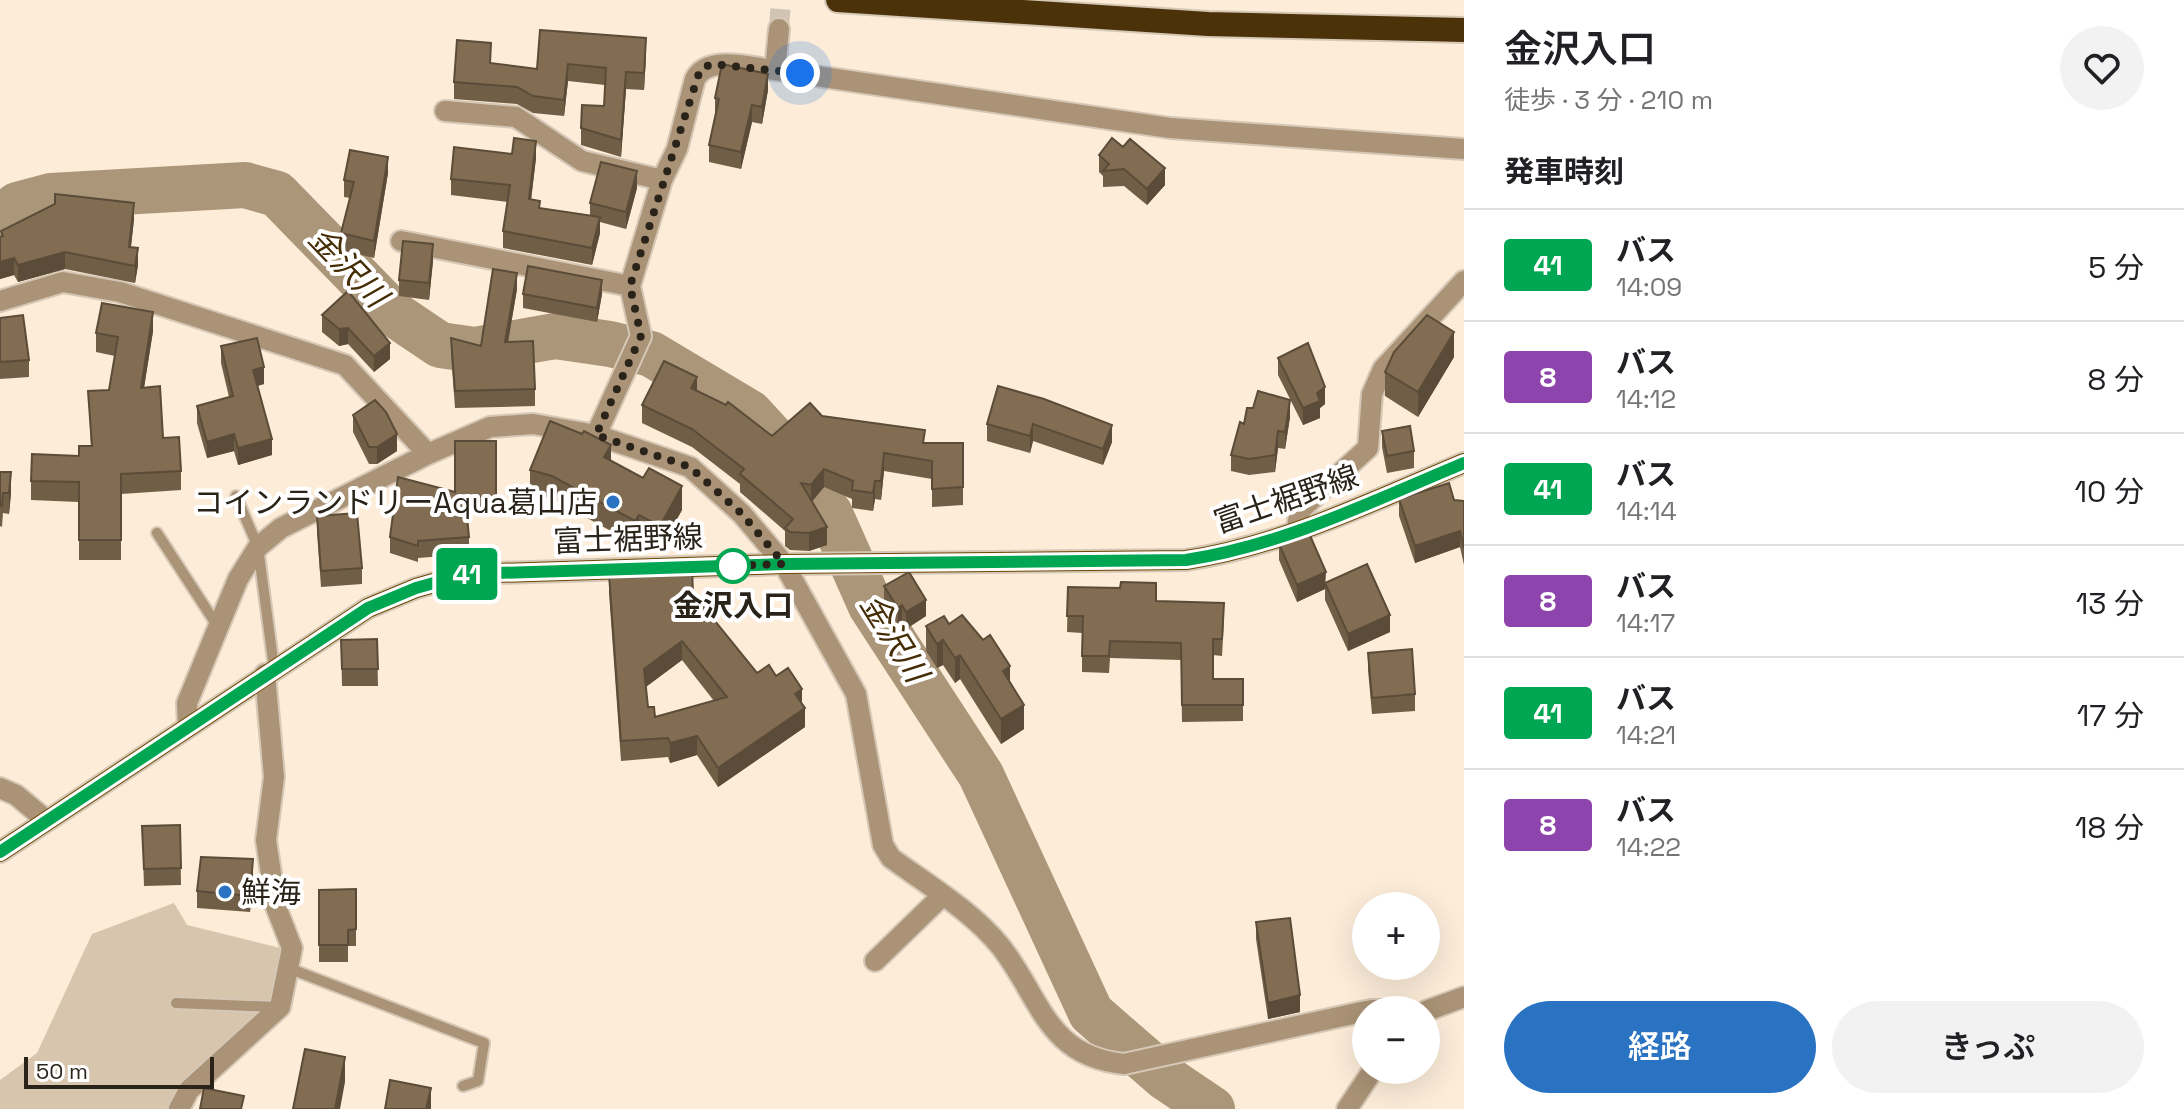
<!DOCTYPE html>
<html lang="ja">
<meta charset="utf-8">
<style>
:root{--surface:#fff;--page:#f2f2f2;--text:#202124;--muted:#757577;--line:#e0e0e0;--accent:#2a73c3}
body{margin:0;font-family:"Space Grotesk","Noto Sans JP",sans-serif;background:var(--page);color:var(--text);height:100vh;display:flex;flex-direction:column;font-size:30px;white-space:nowrap}
*{box-sizing:border-box;margin:0}
p{font-size:26px;color:var(--muted)}
.icon{flex:none;width:44px;height:44px;fill:none;stroke:currentColor;stroke-width:2;stroke-linecap:round;stroke-linejoin:round}
.map{position:relative;flex:1;overflow:hidden}
.drawer{display:flex;flex-direction:column;background:var(--surface);width:720px}
.drawer>*{flex:none}
.badge{padding:0 16px;border-radius:6px;font-size:28px;line-height:52px}
.controls{position:absolute;left:1352px;top:892px;display:grid;gap:16px}
.controls a{display:grid;place-items:center;width:88px;height:88px;border-radius:50%;background:var(--surface);box-shadow:0 8px 32px #0002;font-size:40px}
.scale{position:absolute;left:24px;bottom:20px;width:190px;box-sizing:border-box;padding-left:8px;border:4px solid #2a2319;border-top:0;font-size:22px;line-height:28px;white-space:nowrap;color:#2a2319;-webkit-text-stroke:6px #fff;paint-order:stroke}
.you{position:absolute;width:40px;height:40px;margin:-20px;border:6px solid #fff;border-radius:50%;background:#1a73e8;box-shadow:0 0 0 12px #1a73e833}
.map>.badge{position:absolute;translate:-50% -50%;box-shadow:0 0 0 4px #fff}
h2{padding:0 40px;font-size:30px;line-height:72px}
.round{display:grid;place-items:center;flex:none;width:84px;height:84px;border-radius:42px;background:var(--page)}
.headline{display:flex;align-items:center;justify-content:space-between;height:136px;padding:0 40px}
h1{font-size:38px;font-weight:600;line-height:60px}
.action{display:flex;gap:16px;margin-top:auto;padding:16px 40px}
.action a{flex:1;height:92px;border-radius:48px;background:var(--accent);color:#fff;font-size:32px;font-weight:600;line-height:92px;text-align:center}
.action a+a{background:var(--page);color:var(--text)}
ul{padding:0;list-style:none}
li{display:flex;align-items:center;gap:24px;height:112px;padding:0 40px;border-top:2px solid var(--line)}
li div{flex:1}
li b{display:block;font-size:30px}
li em{font-style:normal}
li .badge{min-width:88px;font-weight:700;text-align:center}
main{display:flex;flex:1;min-height:0}
.map>svg:first-child{display:block}
.green{fill:#d7c5ad}
.lines{fill:none;stroke-linecap:round;stroke-linejoin:round}
.river{stroke:#ac9679;stroke-width:46}
.minor-tunnel{stroke:#d2c4b2;stroke-width:20;stroke-dasharray:20 10;stroke-linecap:butt}
.service-casing{stroke:#d6c8b6;stroke-width:14}
.minor-casing{stroke:#d6c8b6;stroke-width:24}
.primary-casing{stroke:#d6c8b6;stroke-width:24}
.motorway-casing{stroke:#d6c8b6;stroke-width:28}
.service{stroke:#aa9376;stroke-width:10}
.minor{stroke:#aa9376;stroke-width:20}
.primary{stroke:#6e4700;stroke-width:20}
.motorway{stroke:#4c3209;stroke-width:24}
.wall{fill:#705e47;fill-rule:evenodd}
.shaded-wall{fill:#5b4c39}
.building{fill:#826d52;stroke:#5b4c39;stroke-width:2;fill-rule:evenodd}
.line-casing{stroke:#fff;stroke-width:18}
.line{stroke:#00a651;stroke-width:12}
.walk{stroke:#2a2319;stroke-width:8;stroke-dasharray:0 14.4}
.poi-dot{fill:#2a73c3;stroke:#fff;stroke-width:3}
.stop-dot{fill:#fff;stroke:#00a651;stroke-width:4}
.labels{text-anchor:middle;dominant-baseline:central;stroke-width:8;stroke-linejoin:round;paint-order:stroke}
.street-label{font-size:30px;fill:#2a2319;stroke:#fff}
.poi-label{font-size:30px;fill:#2a2319;stroke:#fff;text-anchor:end}
.stop-label{font-size:30px;font-weight:bold;fill:#2a2319;stroke:#fff}
.water-label{font-size:32px;font-style:italic;fill:#452d06;stroke:#fff}
</style>
<main>
<div class="map">
<svg width="1464" height="1109" viewBox="0 0 1464 1109">
<rect width="100%" height="100%" fill="#fcecd8"/>
<path class="green" d="M174,903L187,925L284,949L273,999L175,1109H0V1080L37,1053L92,934Z"/>
<g class="lines">
<path class="river" d="M0,220L17,205L51,196L245,185L277,194L394,314L440,345L475,350L555,336L610,344L651,354L750,413L784,450L830,514L871,606L981,775L1091,1013L1166,1078L1212,1109"/>
<path class="minor-tunnel" d="M779,29L781,0"/>
<defs>
<path id="service" d="M236,496L258,547L274,668
M157,533L218,627
M288,968L484,1043L478,1081L463,1086
M176,1003L278,1007"/>
<path id="minor" d="M779,29L775,70L1170,128L1464,149
M445,111L516,117L582,161L662,180
M401,241L630,286
M0,301L63,282L120,292L345,365L428,454
M596,435L641,336L630,286L662,180L677,149L695,79C708,54 751,68 775,70
M1296,533L1300,510L1368,448L1372,394L1383,369L1464,281
M188,725L187,703L238,579L258,547L281,528L428,454L490,427L533,424L596,435L690,467L742,514L784,564L856,694L883,845L891,858C928,885 972,911 1001,947C1041,998 1046,1056 1124,1064L1366,1011
M0,788L16,795L46,820
M875,961L942,896
M1371,1010H1405
M1426,1011L1464,997
M179,1109L189,1090L280,1007L288,968L292,948L276,907L266,840L274,777L265,674
M1347,1109L1373,1070"/>
<path id="primary" d="M0,852L368,608L416,588L466,574L784,564L1186,560C1284,545 1373,501 1464,463"/>
<path id="motorway" d="M838,0L1208,24L1464,30"/>
</defs>
<use href="#service" class="service-casing"/>
<use href="#minor" class="minor-casing"/>
<use href="#primary" class="primary-casing"/>
<use href="#motorway" class="motorway-casing"/>
<use href="#service" class="service"/>
<use href="#minor" class="minor"/>
<use href="#primary" class="primary"/>
<use href="#motorway" class="motorway"/>
</g>
<path class="wall" d="M646,55L644,90L626,89L621,157L581,145V128L604,106L605,85L568,81L564,116L533,113L517,104L454,99V82L491,63L537,69Z
M768,90L762,124L752,122L741,169L709,162V145L715,115V98Z
M512,154L536,158L531,200L540,208L590,215V203L637,188L626,229L600,222V233L592,265L503,248V231L508,202L451,195V179Z
M1099,155L1165,185L1147,205L1124,186L1103,187V176L1099,172Z
M388,173L374,258L341,250V233L350,198L344,197V180Z
M134,219L131,247L138,265L135,283L65,269L18,282L14,275L0,279L1,231Z
M433,261L429,300L399,296V280Z
M517,289L508,342L535,389V406L455,408L451,354V338L481,346Z
M348,291L390,359L374,372L348,344L339,346L322,332V315Z
M523,294H602L597,322L523,308Z
M0,318L29,360V377L0,379Z
M153,331L144,387L163,438L181,471V490L121,494V560H79V502L31,500V481L79,456L91,446L88,391L109,390L115,356L96,352V333Z
M221,346L264,384L257,386L272,455L238,465L234,451L207,458L197,423V406L229,397L221,363Z
M1454,357L1418,417L1385,396V372Z
M1278,358L1325,404L1320,408V418L1303,425L1278,375Z
M998,386L1112,442L1103,465L1033,441L1030,453L987,441V424Z
M697,391L772,436L822,416L925,443H963V505L932,507V479L884,471L881,500L875,499L873,511L852,508V499L824,487L812,501L827,545L809,551L790,550L785,546V531L740,492V484L692,447L642,423V405Z
M353,415L397,451L377,464H369L353,432Z
M1290,417L1285,449L1278,448L1275,472L1249,475L1231,471V455L1244,424Z
M1382,431L1414,451V468L1387,473L1382,447Z
M496,441V513H467L469,537V554L418,558V562L390,553V537L455,492Z
M611,461L682,510L660,549L639,538L635,544L552,499L530,493V470Z
M0,472L11,493L9,514L3,513L2,527L0,526Z
M1399,499L1464,501V565L1460,547L1415,563L1399,516Z
M317,516L362,568V584L321,587L317,532Z
M1279,544L1326,583L1390,632L1348,651L1325,600V589L1297,602L1279,560Z
M609,574L693,594L757,673L776,676L802,703L805,727L718,787L697,755L670,763L668,757L621,761L609,593ZM682,660L714,701L655,717L648,707L646,687Z
M884,586L926,616L906,629L902,622L898,625L884,602Z
M1068,587L1156,601L1224,620L1222,656L1213,655V679H1243V721L1182,722L1181,660L1110,658L1109,673L1082,672V633L1067,632Z
M949,624L1010,682L1024,729L1001,744L960,679L955,683L943,665L937,668L926,651V626Z
M377,639L378,686H342L341,640Z
M1368,653L1415,694V711L1372,714L1368,670Z
M180,825L181,885L144,886L142,826Z
M253,876L250,912L197,908V891Z
M356,889V946H348V962H319V890Z
M1256,922L1300,1012L1268,1019L1256,939Z"/>
<path class="shaded-wall" d="M646,38V55L644,90V73Z
M568,64V81L564,116V100Z
M626,72V89L621,157V140Z
M768,74V90L762,124V107Z
M752,105V122L741,169V152Z
M536,141V158L529,216V199Z
M388,157V173L374,258V241Z
M1165,168V185L1147,205V189Z
M637,171V188L626,229V212Z
M134,203V219L129,263V247Z
M600,217V233L592,265V248Z
M433,244V261L429,300V283Z
M138,248V265L135,283V266Z
M65,252V269L18,282V265Z
M14,258V275L0,279V262Z
M517,273V289L505,359V342Z
M602,280V294L597,322V308Z
M153,312V331L141,407V388Z
M348,328V344L339,346V329Z
M1454,332V357L1418,417V392Z
M390,343V359L374,372V356Z
M264,367V384L253,387V370Z
M697,377V395L691,388Z
M1325,387V404L1320,408V418L1303,425V408L1317,393Z
M1290,400V417L1285,449V432Z
M1033,424V441L1030,453V436Z
M1112,425V442L1103,465V449Z
M1278,431V448L1275,472V455Z
M234,434V451L207,458V442Z
M397,434V451L377,464V447Z
M272,439V455L238,465V448Z
M611,445V468L604,457Z
M884,453V471L881,500V481Z
M824,469V487L811,503V485Z
M11,472V493L9,514V493Z
M875,481V499L873,511V493Z
M682,486V510L660,549V526Z
M639,515V538L635,544V521Z
M827,527V545L809,551V533Z
M1460,531V547L1415,563V546Z
M1326,572L1325,589L1297,602V585Z
M926,600V616L906,629V612Z
M902,605V622L898,625V608Z
M1390,615V632L1348,651V634Z
M943,640V665L937,668V644Z
M682,641V660L644,688V669Z
M960,655V679L955,683V658Z
M1010,666V691L1003,671Z
M802,689V709L795,694Z
M1024,705V729L1001,744V719Z
M805,708V727L718,787V768Z
M697,736V755L670,763V743Z
M253,859V876L250,912V896Z
M1300,995V1012L1268,1019V1003Z
M345,1057V1082L340,1109H335Z
M431,1088V1109H426Z"/>
<path class="building" d="M540,30L646,38L644,73L626,72L621,140L581,128L582,105L604,106L606,68L568,64L564,100L533,96L517,87L454,82L457,40L491,43L490,63L537,69Z
M722,64L768,74L762,107L752,105L741,152L709,145L719,99L715,98Z
M514,138L536,141L529,199L540,201L539,208L600,217L592,248L503,231L510,185L451,179L454,147L512,154Z
M1112,138L1123,147L1130,139L1165,168L1147,189L1124,169L1103,171L1109,164L1099,155Z
M350,150L388,157L374,241L341,233L354,182L344,180Z
M601,162L637,171L626,212L590,203Z
M55,194L134,203L129,247L138,248L135,266L65,252L18,265L14,258L0,262V237L3,236L1,231L55,204Z
M403,241L433,244L429,283L399,280Z
M528,266L602,280L597,308L523,294Z
M493,269L517,273L505,342L533,341L535,389L455,391L451,338L481,346Z
M348,291L390,343L374,356L348,328L339,329L322,315Z
M102,303L153,312L141,388L160,386L163,438L179,437L181,471L121,474V540H79V482L31,481L32,454L79,456V446H92L88,391L109,390L118,337L96,333Z
M23,315L29,360L0,362V318Z
M1427,315L1454,332L1418,392L1385,372L1394,352Z
M257,338L264,367L253,370L272,439L238,448L234,434L207,442L197,406L233,396L221,346Z
M1308,343L1325,387L1317,393L1320,401L1303,408L1278,358Z
M664,361L697,377L691,388L726,405L728,402L772,436L810,403L822,416L925,430L923,443H963V487L932,489V461L884,453L881,481H875L873,493L852,490L853,481L824,469L811,485L801,483L827,527L809,533L790,532L785,528L793,519L740,474L744,469L692,429L642,405Z
M998,386L1044,399L1112,425L1103,449L1033,424L1030,436L987,424Z
M1258,391L1290,400L1285,432L1278,431L1275,455L1249,459L1231,455L1240,422L1244,424L1247,408H1253Z
M375,400L386,412L397,434L377,447H369L353,415Z
M550,421L582,434L584,431L611,445L604,457L643,478L649,468L682,486L660,526L639,515L635,521L552,476L530,470Z
M1410,426L1414,451L1387,456L1382,431Z
M455,441H496V497L465,496L469,537L418,541V546L390,537L398,477L455,492Z
M0,472H11L9,493H3L2,506L0,505Z
M1449,483L1454,500L1464,501V548L1460,531L1415,546L1399,499Z
M357,513L362,568L321,571L317,516Z
M1308,531L1326,572L1297,585L1279,544Z
M1367,564L1390,615L1348,634L1325,583Z
M692,568L693,594L757,673L769,665L776,676L788,668L802,689L795,694L805,708L718,768L697,736L670,743L668,738L621,741L609,574ZM682,641L727,697L655,717L654,707H648L644,669Z
M909,572L926,600L906,612L902,605L898,608L884,586Z
M1121,582L1156,583V601L1224,603L1222,639H1213V679H1243V705H1182L1181,643L1110,641L1109,656H1082L1083,616H1067L1068,587L1120,588Z
M962,615L983,640L990,635L1010,666L1003,671L1024,705L1001,719L960,655L955,658L943,640L937,644L926,626L944,616L949,624Z
M377,639L378,669H342L341,640Z
M1412,649L1415,694L1372,698L1368,653Z
M180,825L181,868L144,869L142,826Z
M201,857L253,859L250,896L197,891Z
M356,889V929L348,930V945H319V890Z
M1290,918L1300,995L1268,1003L1256,922Z
M305,1049L345,1057L335,1109H293Z
M390,1080L431,1088L426,1109H385Z
M204,1088L244,1096L241,1109H200Z"/>
<g class="lines">
<defs>
<path id="line" d="M0,852L368,608L416,588L466,574L784,564L1186,560C1284,545 1373,501 1464,463"/>
</defs>
<use href="#line" class="line-casing"/>
<use href="#line" class="line"/>
<path class="walk" d="M733,566H721L784,564L742,514L690,467L596,435L641,336L630,286L700,70L711,64L800,73"/>
</g>
<g class="poi-dot">
<circle cx="613" cy="502" r="8"/>
<circle cx="225" cy="892" r="8"/>
</g>
<circle class="stop-dot" cx="733" cy="566" r="16"/>
<g class="labels">
<g class="street-label">
<text transform="translate(1286 499) rotate(-19)">富士裾野線</text>
<text transform="translate(628 539) rotate(-2)">富士裾野線</text>
</g>
<g class="poi-label">
<text x="597" y="502">コインランドリーAqua葛山店</text>
<text x="241" y="892" text-anchor="start">鮮海</text>
</g>
<g class="stop-label">
<text x="733" y="605">金沢入口</text>
</g>
<g class="water-label">
<text transform="translate(348 267) rotate(46)">金沢川</text>
<text transform="translate(894 638) rotate(58)">金沢川</text>
</g>
</g>
</svg>
<div class="controls">
<a>+</a>
<a>−</a>
</div>
<div class="scale">50 m</div>
<div class="you" style="left:800px;top:73px"></div>
<b class="badge" style="left:467px;top:574px;background:#00a651;color:#fff">41</b>
</div>
<section class="drawer">
<div class="headline"><div><h1>金沢入口</h1><p>徒歩 · 3 分 · 210 m</p></div><a class="round"><svg class="icon" aria-label="heart" viewBox="0 0 24 24"><path d="M12 20l-8-8c-3-5 5-10 8-4 3-6 11-1 8 4z"/></svg></a></div>
<h2>発車時刻</h2>
<ul>
<li><span class="badge" style="background:#00a651;color:#fff">41</span><div><b>バス</b><p>14:09</p></div><em>5 分</em></li>
<li><span class="badge" style="background:#8e44ad;color:#fff">8</span><div><b>バス</b><p>14:12</p></div><em>8 分</em></li>
<li><span class="badge" style="background:#00a651;color:#fff">41</span><div><b>バス</b><p>14:14</p></div><em>10 分</em></li>
<li><span class="badge" style="background:#8e44ad;color:#fff">8</span><div><b>バス</b><p>14:17</p></div><em>13 分</em></li>
<li><span class="badge" style="background:#00a651;color:#fff">41</span><div><b>バス</b><p>14:21</p></div><em>17 分</em></li>
<li><span class="badge" style="background:#8e44ad;color:#fff">8</span><div><b>バス</b><p>14:22</p></div><em>18 分</em></li>
</ul>
<div class="action"><a>経路</a><a>きっぷ</a></div>
</section>
</main>
